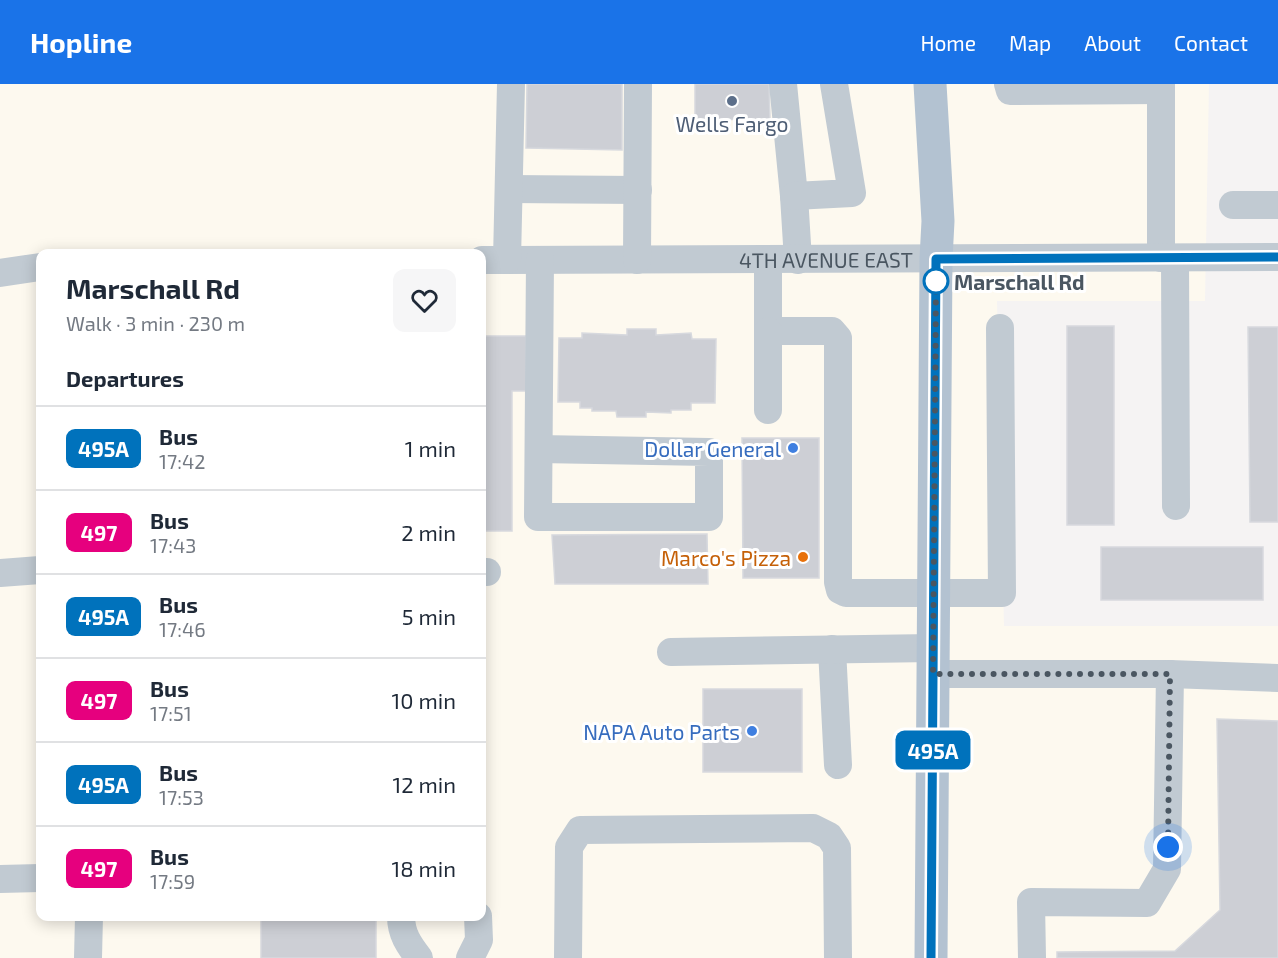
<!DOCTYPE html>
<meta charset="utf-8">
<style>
:root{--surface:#fff;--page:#f6f6f7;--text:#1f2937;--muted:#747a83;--line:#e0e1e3;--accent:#1a73e8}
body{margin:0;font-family:"Exo 2",sans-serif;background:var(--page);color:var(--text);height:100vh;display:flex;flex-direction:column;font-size:22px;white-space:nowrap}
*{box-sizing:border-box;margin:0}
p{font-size:20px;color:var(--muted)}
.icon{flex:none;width:33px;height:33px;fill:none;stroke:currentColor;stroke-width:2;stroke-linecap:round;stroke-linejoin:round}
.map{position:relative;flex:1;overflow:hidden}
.drawer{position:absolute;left:36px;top:165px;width:450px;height:672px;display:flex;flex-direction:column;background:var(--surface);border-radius:12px;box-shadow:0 3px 15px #0003}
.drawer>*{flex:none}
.badge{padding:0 12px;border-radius:9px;font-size:21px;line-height:39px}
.you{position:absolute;width:30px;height:30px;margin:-15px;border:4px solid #fff;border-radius:50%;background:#1a73e8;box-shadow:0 0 0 9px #1a73e833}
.map>.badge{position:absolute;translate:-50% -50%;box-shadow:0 0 0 3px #fff}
h2{padding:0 30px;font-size:22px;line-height:54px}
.round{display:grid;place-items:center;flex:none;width:63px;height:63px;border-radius:12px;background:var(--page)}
.headline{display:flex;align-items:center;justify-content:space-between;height:102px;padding:0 30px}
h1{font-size:28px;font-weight:700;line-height:45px}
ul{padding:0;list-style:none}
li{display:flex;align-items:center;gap:18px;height:84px;padding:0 30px;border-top:2px solid var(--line)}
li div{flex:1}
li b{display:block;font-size:22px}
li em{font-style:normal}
li .badge{min-width:66px;font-weight:700;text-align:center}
header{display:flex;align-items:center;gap:36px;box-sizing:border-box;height:84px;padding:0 30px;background:var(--accent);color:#fff}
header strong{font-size:28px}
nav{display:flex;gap:33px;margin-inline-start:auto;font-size:21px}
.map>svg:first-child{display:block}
.commercial{fill:#fdf9ef;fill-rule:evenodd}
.building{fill:#cdcfd5;stroke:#d7d9de;stroke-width:1.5}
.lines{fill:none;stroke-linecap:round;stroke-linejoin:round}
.minor{stroke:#c1cad2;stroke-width:28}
.major{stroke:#b3c2d1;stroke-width:33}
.line-casing{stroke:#fff;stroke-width:14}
.line{stroke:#0072bc;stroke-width:9}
.walk{stroke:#4a5661;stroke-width:6;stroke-dasharray:0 10.8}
.service-dot{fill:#5c6f8a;stroke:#fff;stroke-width:2}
.stop-dot{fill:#fff;stroke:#0072bc;stroke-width:3}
.shop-dot{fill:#3f7fe0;stroke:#fff;stroke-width:2}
.food-dot{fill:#e8710a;stroke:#fff;stroke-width:2}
.labels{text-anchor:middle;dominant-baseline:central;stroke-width:6;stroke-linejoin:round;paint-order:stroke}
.service-label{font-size:21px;fill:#4e5e75;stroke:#fff}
.street-label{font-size:21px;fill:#4a5661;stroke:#fff}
.stop-label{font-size:21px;font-weight:bold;fill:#4a5661;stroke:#fff;text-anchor:start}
.shop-label{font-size:21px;fill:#366cbe;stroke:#fff;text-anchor:end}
.food-label{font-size:21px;fill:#c56008;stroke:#fff;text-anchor:end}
</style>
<header>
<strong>Hopline</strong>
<nav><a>Home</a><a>Map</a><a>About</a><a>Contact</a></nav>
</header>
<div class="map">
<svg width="1278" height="874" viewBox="0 0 1278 874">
<rect width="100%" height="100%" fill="#f5f3f3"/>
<path class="commercial" d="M0,0H1209L1205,217H997L1004,542H1278V874H0ZM40,170H482V832H40Z"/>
<path class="building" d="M527,0H622V66L526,64Z
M695,0H769L770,35L695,36Z
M1067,242H1114V441H1067Z
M1248,243H1278V438H1250Z
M627,245H656V251L691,249L692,255H716L715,319H691V326H671V329L646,328V333H617L616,327H592V324H580V318H558L559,254H582V249L627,251Z
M482,252H526V307H512V447H482Z
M742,354H819V494H743Z
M707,450L708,500H555L552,451Z
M1101,463H1263V516H1101Z
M703,605H802V688H703Z
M1217,635L1278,637V874H1057V868L1175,867L1220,826Z
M261,832H376V874H261Z"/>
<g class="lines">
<g class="minor">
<path d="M783,0L794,112L798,176"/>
<path d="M1008,0L1010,7L1161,6"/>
<path d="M1161,0V174"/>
<path d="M509,105L638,106"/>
<path d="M794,112L852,109L834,0"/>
<path d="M1233,121H1278"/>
<path d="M1175,174L1176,422"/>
<path id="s1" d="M482,176L1278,173"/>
<path d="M507,176L511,0"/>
<path d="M637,176L638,0"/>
<path d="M768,176V247H832L838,254V498L840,506L846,509H1002L1000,244"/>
<path d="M0,189L40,183"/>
<path d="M768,247V326"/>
<path d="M539,365L709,368V433H538L540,176"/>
<path d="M482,488H487"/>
<path d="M0,489L40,486"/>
<path d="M832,565L838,681"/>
<path d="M671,568L933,564"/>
<path d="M933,590H1170L1167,785L1147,819L1031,818L1032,874"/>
<path d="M1170,590L1278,594"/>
<path d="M0,795L40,794"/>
<path d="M401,832C401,850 409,861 419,874"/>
<path d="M88,874L89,832"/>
<path d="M470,874L479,856L478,832"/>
<path d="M568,874L569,763L580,746L813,744L829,752L837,764L838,874"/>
</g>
<path class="major" d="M930,0L938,137L936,175L931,874"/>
</g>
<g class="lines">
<defs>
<path id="line" d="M931,874L936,175L1278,173"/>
</defs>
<use href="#line" class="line-casing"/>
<use href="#line" class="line"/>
<path class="walk" d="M936,197L933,590H1170L1168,763"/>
</g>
<circle class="service-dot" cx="732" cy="17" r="6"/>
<circle class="stop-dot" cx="936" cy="197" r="12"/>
<g class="shop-dot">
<circle cx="793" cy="364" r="6"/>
<circle cx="752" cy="647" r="6"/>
</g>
<circle class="food-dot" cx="803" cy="473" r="6"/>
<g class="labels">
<g class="service-label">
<text x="732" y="39">Wells Fargo</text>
</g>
<g class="street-label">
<text stroke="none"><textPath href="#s1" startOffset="344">4TH AVENUE EAST</textPath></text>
</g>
<g class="stop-label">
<text x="954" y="197">Marschall Rd</text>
</g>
<g class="shop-label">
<text x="781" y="364">Dollar General</text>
<text x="740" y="647">NAPA Auto Parts</text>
</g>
<g class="food-label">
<text x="791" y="473">Marco's Pizza</text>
</g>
</g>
</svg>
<div class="you" style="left:1168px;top:763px"></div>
<b class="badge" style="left:933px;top:666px;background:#0072bc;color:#fff">495A</b>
<section class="drawer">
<div class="headline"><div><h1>Marschall Rd</h1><p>Walk · 3 min · 230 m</p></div><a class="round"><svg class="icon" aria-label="heart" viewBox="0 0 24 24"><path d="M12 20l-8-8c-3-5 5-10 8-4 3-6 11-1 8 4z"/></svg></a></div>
<h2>Departures</h2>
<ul>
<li><span class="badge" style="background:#0072bc;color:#fff">495A</span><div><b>Bus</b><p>17:42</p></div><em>1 min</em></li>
<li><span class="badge" style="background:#e6007e;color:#fff">497</span><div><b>Bus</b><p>17:43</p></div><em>2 min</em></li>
<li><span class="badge" style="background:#0072bc;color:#fff">495A</span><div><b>Bus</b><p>17:46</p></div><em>5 min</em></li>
<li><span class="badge" style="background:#e6007e;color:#fff">497</span><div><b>Bus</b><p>17:51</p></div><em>10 min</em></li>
<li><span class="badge" style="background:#0072bc;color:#fff">495A</span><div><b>Bus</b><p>17:53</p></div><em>12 min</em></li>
<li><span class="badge" style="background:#e6007e;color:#fff">497</span><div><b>Bus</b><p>17:59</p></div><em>18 min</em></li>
</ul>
</section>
</div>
